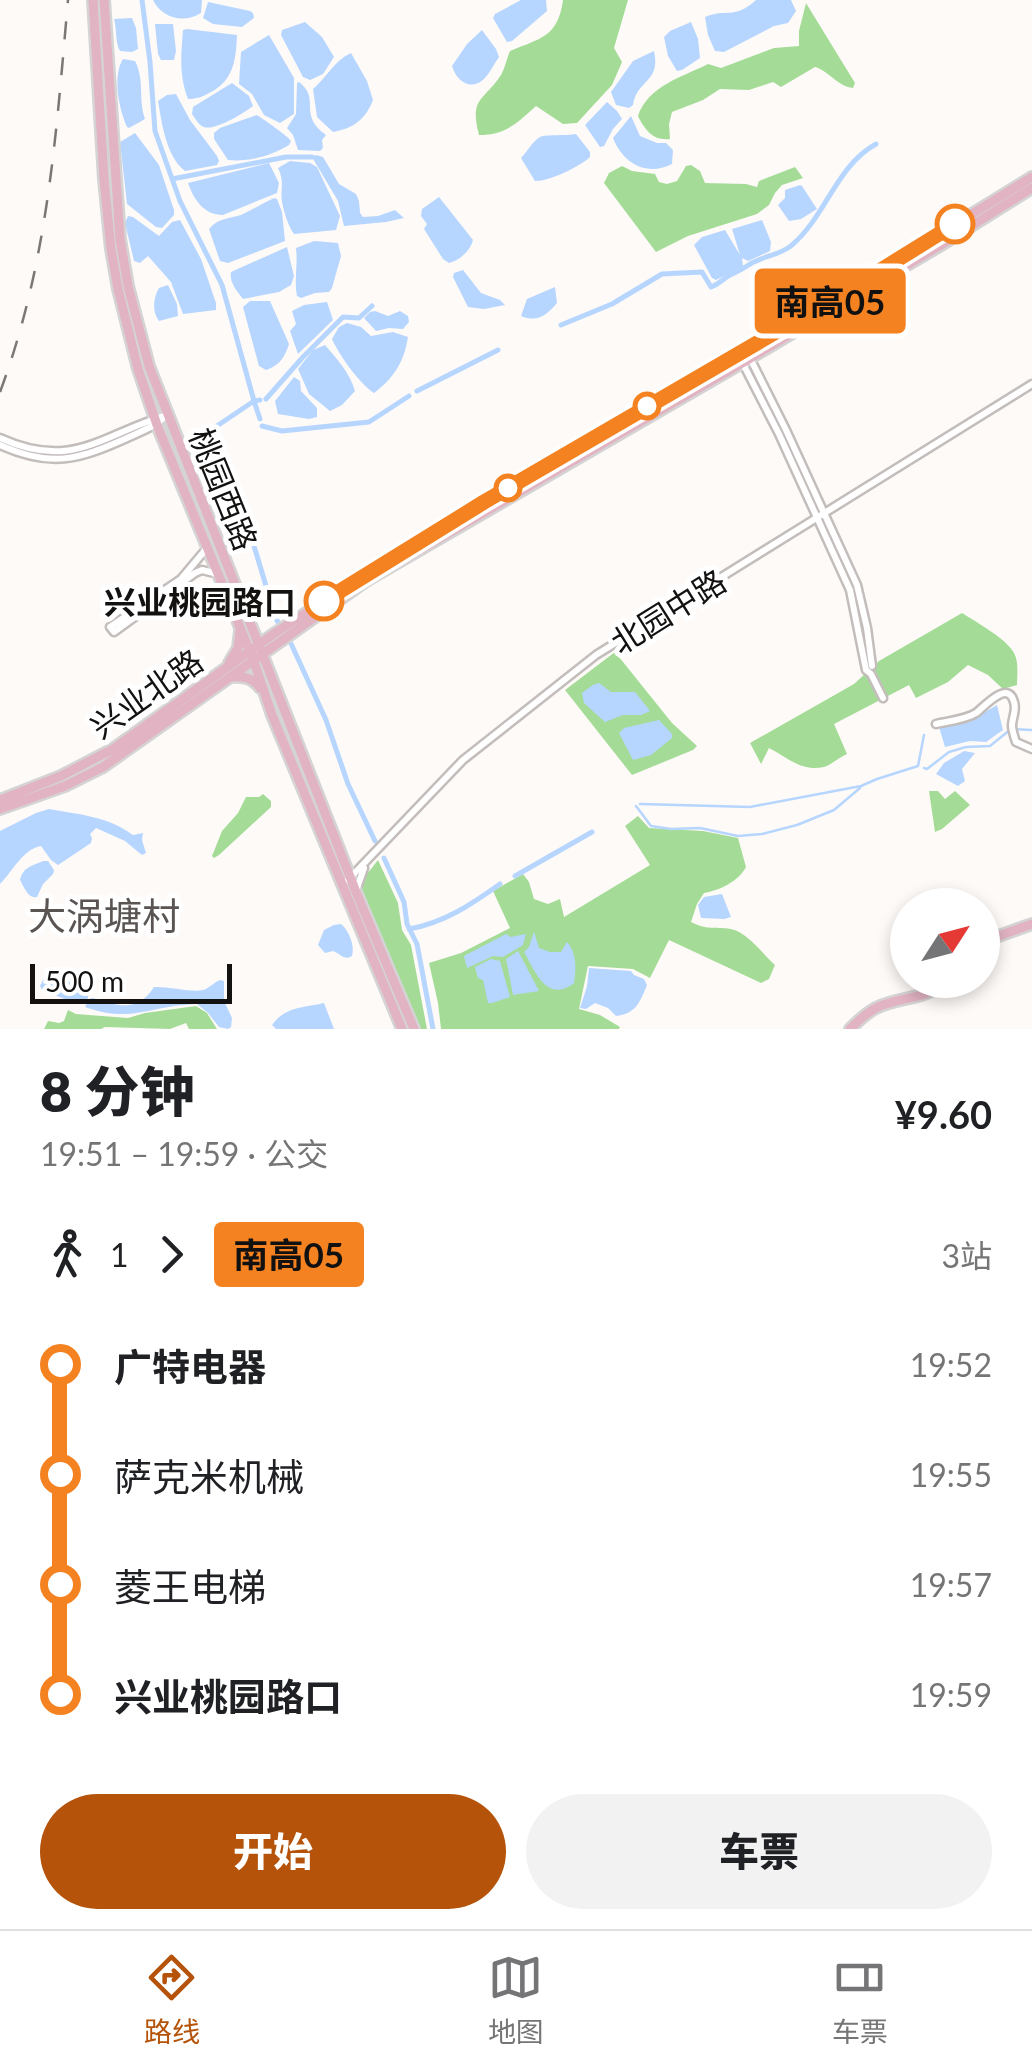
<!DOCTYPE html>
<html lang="zh">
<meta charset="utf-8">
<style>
:root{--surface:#fff;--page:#f2f2f2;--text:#202124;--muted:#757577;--line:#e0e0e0;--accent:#b45309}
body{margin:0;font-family:Lato,"Noto Sans SC",sans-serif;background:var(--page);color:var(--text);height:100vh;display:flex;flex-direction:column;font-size:38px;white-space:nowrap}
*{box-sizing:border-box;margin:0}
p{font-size:32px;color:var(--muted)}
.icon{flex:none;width:55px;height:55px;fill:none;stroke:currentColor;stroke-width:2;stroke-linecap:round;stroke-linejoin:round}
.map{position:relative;height:1029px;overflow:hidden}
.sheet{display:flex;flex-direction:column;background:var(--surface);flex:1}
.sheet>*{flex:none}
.badge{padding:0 20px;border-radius:8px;font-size:35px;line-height:65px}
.needle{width:65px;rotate:54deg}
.controls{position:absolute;left:890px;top:888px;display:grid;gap:20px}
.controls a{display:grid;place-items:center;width:110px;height:110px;border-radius:50%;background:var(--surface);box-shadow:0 5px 15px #0003;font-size:50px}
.scale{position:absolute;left:30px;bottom:25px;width:202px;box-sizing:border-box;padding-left:10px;border:5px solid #141211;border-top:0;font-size:28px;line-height:35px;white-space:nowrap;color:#141211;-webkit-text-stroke:8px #fff;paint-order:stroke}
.map>.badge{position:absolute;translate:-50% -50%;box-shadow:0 0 0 5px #fff}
.legs{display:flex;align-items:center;gap:15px;height:110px;padding:0 40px;font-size:32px}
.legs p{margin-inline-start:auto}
.headline{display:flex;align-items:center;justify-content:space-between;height:170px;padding:0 40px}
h1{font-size:55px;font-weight:800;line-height:75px}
.cta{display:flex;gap:20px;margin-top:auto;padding:20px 40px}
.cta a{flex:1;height:115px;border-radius:60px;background:var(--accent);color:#fff;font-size:40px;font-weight:800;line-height:115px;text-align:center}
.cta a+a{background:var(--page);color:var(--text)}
ul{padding:0 40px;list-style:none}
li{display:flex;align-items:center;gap:35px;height:110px;font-size:38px}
li i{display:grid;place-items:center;width:15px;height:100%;margin:0 12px;background:currentColor}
li i::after{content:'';width:25px;height:25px;margin:-12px;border:8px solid;border-radius:50%;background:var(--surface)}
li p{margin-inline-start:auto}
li:first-child i{background:linear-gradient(#0000 50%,currentColor 0)}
li:last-child i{background:linear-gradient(currentColor 50%,#0000 0)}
.menu{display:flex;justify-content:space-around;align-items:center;height:140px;border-top:2px solid var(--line);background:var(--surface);font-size:28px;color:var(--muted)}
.menu a{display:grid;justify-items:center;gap:5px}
.menu .current{color:var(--accent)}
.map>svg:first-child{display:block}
.green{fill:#a4dc97}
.water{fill:#b6d5ff}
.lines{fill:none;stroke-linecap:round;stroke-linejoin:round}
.stream{stroke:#b6d5ff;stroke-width:2.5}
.canal{stroke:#b6d5ff;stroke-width:5}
.minor-casing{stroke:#c3bdbb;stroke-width:11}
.major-casing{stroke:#d5d4d4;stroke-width:14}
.minor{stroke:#fff;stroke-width:6}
.major{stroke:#e2b3c2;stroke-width:9}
.rail{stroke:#7a7776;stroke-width:2.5;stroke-dasharray:18 18;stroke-linecap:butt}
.line-1-casing{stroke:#fff;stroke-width:22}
.line-1{stroke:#f58220;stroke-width:15}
.stop-1-dot{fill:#fff;stroke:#f58220;stroke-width:5}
.labels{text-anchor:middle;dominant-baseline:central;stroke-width:10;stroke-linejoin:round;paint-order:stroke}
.street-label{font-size:32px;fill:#141211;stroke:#fff}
.stop-label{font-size:32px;font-weight:bold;fill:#141211;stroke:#fff;text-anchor:end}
.quarter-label{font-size:38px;fill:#5a5553;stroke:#fff}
</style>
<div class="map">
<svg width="1032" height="1029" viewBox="0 0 1032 1029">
<rect width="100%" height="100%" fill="#fefaf7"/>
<path class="green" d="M563,0H628L614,48L622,62L612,85L577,123L563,124L536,106C517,123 506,135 479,135C469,97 484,101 501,75C505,68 507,58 510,51C541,38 558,37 563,0Z
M806,3L855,83L853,88C837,86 829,71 815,67L781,87L773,82L749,90L720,89L703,100L672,112L669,124L670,139C653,141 645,130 638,116C648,86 682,77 708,64L721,68L774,48L799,46V31Z
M691,165L700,171L705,183L746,184L757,187L759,181L795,167L803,178L782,185L775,193L769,205L757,214L688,236L656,252L604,183L609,173L622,166L632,171L655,174L659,182L667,184L677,181L686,166Z
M962,613C976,622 1007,639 1014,653C1019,662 1017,675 1017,685L1003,689L988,675L968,665L948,682L916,698L909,685L834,724L847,754C840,757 831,765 824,767C801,772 787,757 769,748L761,764L750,743L854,684L879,661Z
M615,652L672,723L697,746L693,750L632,775L565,690Z
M929,791H938L945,799L955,791L970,805L942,829L935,832Z
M263,794L271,801V807L219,855L214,858L212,856L222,831L238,813L246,797H259Z
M638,816L649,828L703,831L738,838L746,867C738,882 720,890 704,893L697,904L691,922C709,931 713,926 731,929C747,932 763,954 775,965L769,979L761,983L669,940L650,978L633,969L588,966L579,1009L600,1015L620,1027L619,1029H441L438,1003L429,963L461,953L510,928L493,891L523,874L529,882L534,899L548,904L560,899L564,917L650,865L625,826Z
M378,860L398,903L402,930L411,945L427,1029H417L360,892L367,874Z
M196,1006L207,1013L217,1029H189L186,1023L170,1029L105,1027L101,1029H44L48,1021L59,1023L64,1021L68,1010L76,1014L128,1018L145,1013Z"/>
<path class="water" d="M153,0H202L201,13C183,24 162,18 153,0Z
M521,0H546L547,11L512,41L507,42L493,18L495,14Z
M756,0H791L796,11L788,23L774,26L724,52L715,51L708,35L705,17C727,8 734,20 756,0Z
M208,2L250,11L253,13L254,18L242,27L213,24L203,18Z
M132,18L136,28L138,49L132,52L120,51C115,43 117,29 114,19Z
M305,22L322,37L334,57L323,74L310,80L303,77L281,35L282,30Z
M691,22L698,39L700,58L682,70L677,71L668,56L664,37L670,31Z
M155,24H173L176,51L174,60H161L158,54Z
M187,29L237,35C236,59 234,80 211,92C202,97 197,99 188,99C179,76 181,55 183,30Z
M482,30L496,49L499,57C494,64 490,73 484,79C470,92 456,80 452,66L467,44Z
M269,35L294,78V114L280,123L264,115L252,94L239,84L241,52Z
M654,51C661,83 637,79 633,105L629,108L616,105L611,92L633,61Z
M351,53L367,81L373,100C365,120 354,128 333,132L317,117L313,89C327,77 334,61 351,53Z
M123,59L135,61C145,80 138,99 145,119L129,128L127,127C119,109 112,77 123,59Z
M299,82C317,96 305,107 314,123C316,127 323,133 326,135L322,140L323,148L320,151L298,150L293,135L287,128L296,114L297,83Z
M232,83L249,96L253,106C244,113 215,131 204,127C199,126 195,118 192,114L193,107Z
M176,94L190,120L217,156L219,161L217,165L185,171C166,156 162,124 158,101L167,95Z
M607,102L617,111L622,119L613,129L604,146L600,147L585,125Z
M257,115C263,119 288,136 291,141L289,145C271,156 249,162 228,160L214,139V133L220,128Z
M631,116L640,136L657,143H666L673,150L672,164C646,177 623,163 613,138Z
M135,133L159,165L174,210V215L162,228L156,227L127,204L120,142Z
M576,134L590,152V157C579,167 550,181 535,181L521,158C526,153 533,141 540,137C547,134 567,136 576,134Z
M316,155L323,157L339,184L356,194L359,201L360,213L363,217L378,216L395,210L404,218L386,222L344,226L338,201L312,157Z
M290,161L310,163L317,167L340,216L336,230L294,234C288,226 284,212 282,202C280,188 285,183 278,168Z
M269,163L279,183L277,193L223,215C204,215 194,200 188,183Z
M800,185L802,186L817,209L801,219L789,221L778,205L785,198V190Z
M439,197L473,240C471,250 459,261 449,263L443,259L424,229L427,224L421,216L422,209Z
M274,198L277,199L282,212L285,241L228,263L220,261L209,229C218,218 228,219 241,215C252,210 263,203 274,198Z
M128,216L133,217L159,236L172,222L180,220L201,259L216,303V310L183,314L171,282L148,256L140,263L134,261L125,223Z
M762,220L771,242L770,251L748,261L742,258L743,266L716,280L712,278L694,245L702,237L725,230L740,255L732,229Z
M314,241L338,243L341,256L332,288L329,292L315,293L301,298L297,296C294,281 298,264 296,248Z
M287,247L294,276L291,285L279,292L243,299C237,291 229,282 231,272Z
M463,270L481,293L500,300L505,305L484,309L468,307L453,277L454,273Z
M168,285L177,304L178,316L159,321C152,312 153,298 159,288Z
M555,287L557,303C547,315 537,323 521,316L527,299Z
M250,301H270L289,344C285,357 279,366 266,370L259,366L243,307Z
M327,302L333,320L298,354L290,331L296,324L292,311L304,305Z
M375,311L388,316L400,311L408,316L409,322L403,329L389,328L376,331L364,318L370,312Z
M347,323L361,327L371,336L393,332L408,337C404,362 394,378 374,393C359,383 339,355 332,339L339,327Z
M325,345C337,359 350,373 355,391L342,405L330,411L309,394L298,369L313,350Z
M294,377L300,381L301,391L317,408V417L309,419L278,414L275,401Z
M599,683L611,692H635L650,711L641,715H623L605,722L584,703L582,693L593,685Z
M997,705L1003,730L986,742L970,741L945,747L939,727L969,721Z
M659,720L672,734V738L651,755L633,760L619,733L624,728Z
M964,751L975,753L962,769L965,781L958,786L936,774L944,763Z
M49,809C81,815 107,816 133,835L143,833L142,840L146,853L142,855L125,841L96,828L90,834L92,838L91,843L58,865L51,860L41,846C23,849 13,871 0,884V831L36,813Z
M43,861H48L54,870L53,874L43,884L37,897C28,899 24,887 20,880C23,867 32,866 43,861Z
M722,894L731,917L724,919L701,918L698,905L704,897Z
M341,924C349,931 355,945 352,956C344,961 341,954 333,951L325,953L318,945L324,930L334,925Z
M534,932L539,948L550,952H561L567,942C577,953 576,969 574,983C547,1004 535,971 524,952L529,947Z
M506,934L511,937L526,934L523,945L503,957L493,956L467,968L464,956Z
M518,951L539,991L513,995L506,959Z
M491,959L500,961L510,997L492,1003H488L483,980L478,978L475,967Z
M589,968L631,971L634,975L644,979L647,985C640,1002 636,1014 616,1016L608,1008L595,1003L586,1009L580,1008L587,986Z
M50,972H54L88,993V998L82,1004H77L42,990L40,986L46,974Z
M220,980L224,981V1001L232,1018L231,1027L228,1029L219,1027L208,1013L197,1004C152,1005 131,1024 85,1007L89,999L93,998C119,1006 137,1013 154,987C169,986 196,994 206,989C211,986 215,982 220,980Z
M324,1003L334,1029H276L272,1025C286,1006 303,1008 324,1003Z"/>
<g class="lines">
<path class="stream" d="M924,768L927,769L949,752L966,747L990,746L1011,729L1032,730
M640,804L750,807L861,786L877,779L918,766L924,735
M636,806L651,826L671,829L700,828L738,836L762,834L797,825L834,810L860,788"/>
<path class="canal" d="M142,0L150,62L155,131L180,201L222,285L254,401L208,432L235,483L276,619L282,628
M172,179L286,157H312
M561,325L612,304L662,274L702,272L711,287C720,284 722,279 730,275C738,271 743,269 750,264C763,256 781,255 792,245C826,216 836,166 876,144
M417,391L498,350
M266,399L303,357L343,317L359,318L372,306
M260,400L254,401L260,419
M262,426L282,431L369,422L409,396
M288,637L326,720L348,784L375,841
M384,858L404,902L407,924L417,944L433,1029
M515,876L592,832
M409,929C444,923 472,904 500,884"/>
<defs>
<path id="minor" d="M738,354L779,434L850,590L866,670L871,674L883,698
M750,358L786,430L857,585L867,628L872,666
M0,438C73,471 100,435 167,415C156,426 142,431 127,438C78,460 51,468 0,445
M207,548L181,579L110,627L114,632L195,573L202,570L218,574
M936,724C948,721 965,720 976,713C984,707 1008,679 1014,702C1017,710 1012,718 1012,726C1012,730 1015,739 1016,742L1032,749
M348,880L463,760L596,655L1032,384
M356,891L364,868"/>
<path id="major" d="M93,0L104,179L111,249L118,289L138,369L157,425L253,659L272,715L402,1029
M104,0L120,239L128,286L149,366L356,892L414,1029
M229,663L238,648L240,631
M230,677C243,676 252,677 260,688
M0,800L61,776L113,749L275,633L369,572L619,422L855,286L1032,177
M0,809L65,786L103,767L366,581L742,363L941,245L1032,188
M982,942L1032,924
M850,1029C858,1021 866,1013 876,1008C902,995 924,1002 946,980"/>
</defs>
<use href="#minor" class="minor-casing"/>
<use href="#major" class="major-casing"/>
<use href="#minor" class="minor"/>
<use href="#major" class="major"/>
<path class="rail" d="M0,392C48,263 56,135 68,0"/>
</g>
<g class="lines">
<defs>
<path id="line-1" d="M324,601L484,502L855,286L955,224"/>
</defs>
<use href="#line-1" class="line-1-casing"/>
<use href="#line-1" class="line-1"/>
</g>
<g class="stop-1-dot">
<circle cx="955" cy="224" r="18"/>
<circle cx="647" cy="406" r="12"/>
<circle cx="508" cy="488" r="12"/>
<circle cx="324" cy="601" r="18"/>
</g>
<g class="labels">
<g class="street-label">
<text transform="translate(224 489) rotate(68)">桃园西路</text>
<text transform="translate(668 611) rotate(-32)">北园中路</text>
<text transform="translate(146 693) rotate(-35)">兴业北路</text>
</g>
<g class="stop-label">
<text x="296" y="601">兴业桃园路口</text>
</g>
<g class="quarter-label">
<text x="104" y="915">大涡塘村</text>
</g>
</g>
</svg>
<div class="controls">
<a><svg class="needle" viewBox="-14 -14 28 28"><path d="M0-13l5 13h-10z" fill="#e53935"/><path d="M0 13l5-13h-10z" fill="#757577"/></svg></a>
</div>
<div class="scale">500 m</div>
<b class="badge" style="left:830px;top:301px;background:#f58220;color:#111">南高05</b>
</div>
<section class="sheet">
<div class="headline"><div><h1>8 分钟</h1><p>19:51 – 19:59 · 公交</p></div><b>¥9.60</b></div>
<div class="legs"><svg class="icon" aria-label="walk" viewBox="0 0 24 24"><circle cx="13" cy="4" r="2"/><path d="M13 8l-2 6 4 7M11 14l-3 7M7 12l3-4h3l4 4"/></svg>1<svg class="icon" aria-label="forward" viewBox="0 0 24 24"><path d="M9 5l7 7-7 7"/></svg><b class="badge" style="background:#f58220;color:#111">南高05</b><p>3站</p></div>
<ul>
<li><i style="color:#f58220"></i><b>广特电器</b><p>19:52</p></li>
<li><i style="color:#f58220"></i><span>萨克米机械</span><p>19:55</p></li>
<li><i style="color:#f58220"></i><span>菱王电梯</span><p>19:57</p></li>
<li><i style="color:#f58220"></i><b>兴业桃园路口</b><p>19:59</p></li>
</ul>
<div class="cta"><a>开始</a><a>车票</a></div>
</section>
<nav class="menu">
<a class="current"><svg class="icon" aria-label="directions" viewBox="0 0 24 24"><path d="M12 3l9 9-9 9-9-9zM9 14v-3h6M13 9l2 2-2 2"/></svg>路线</a>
<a><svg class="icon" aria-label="map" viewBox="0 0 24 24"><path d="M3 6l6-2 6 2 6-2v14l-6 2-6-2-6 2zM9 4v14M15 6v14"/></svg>地图</a>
<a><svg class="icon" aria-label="tickets" viewBox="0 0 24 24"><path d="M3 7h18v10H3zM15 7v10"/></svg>车票</a>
</nav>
